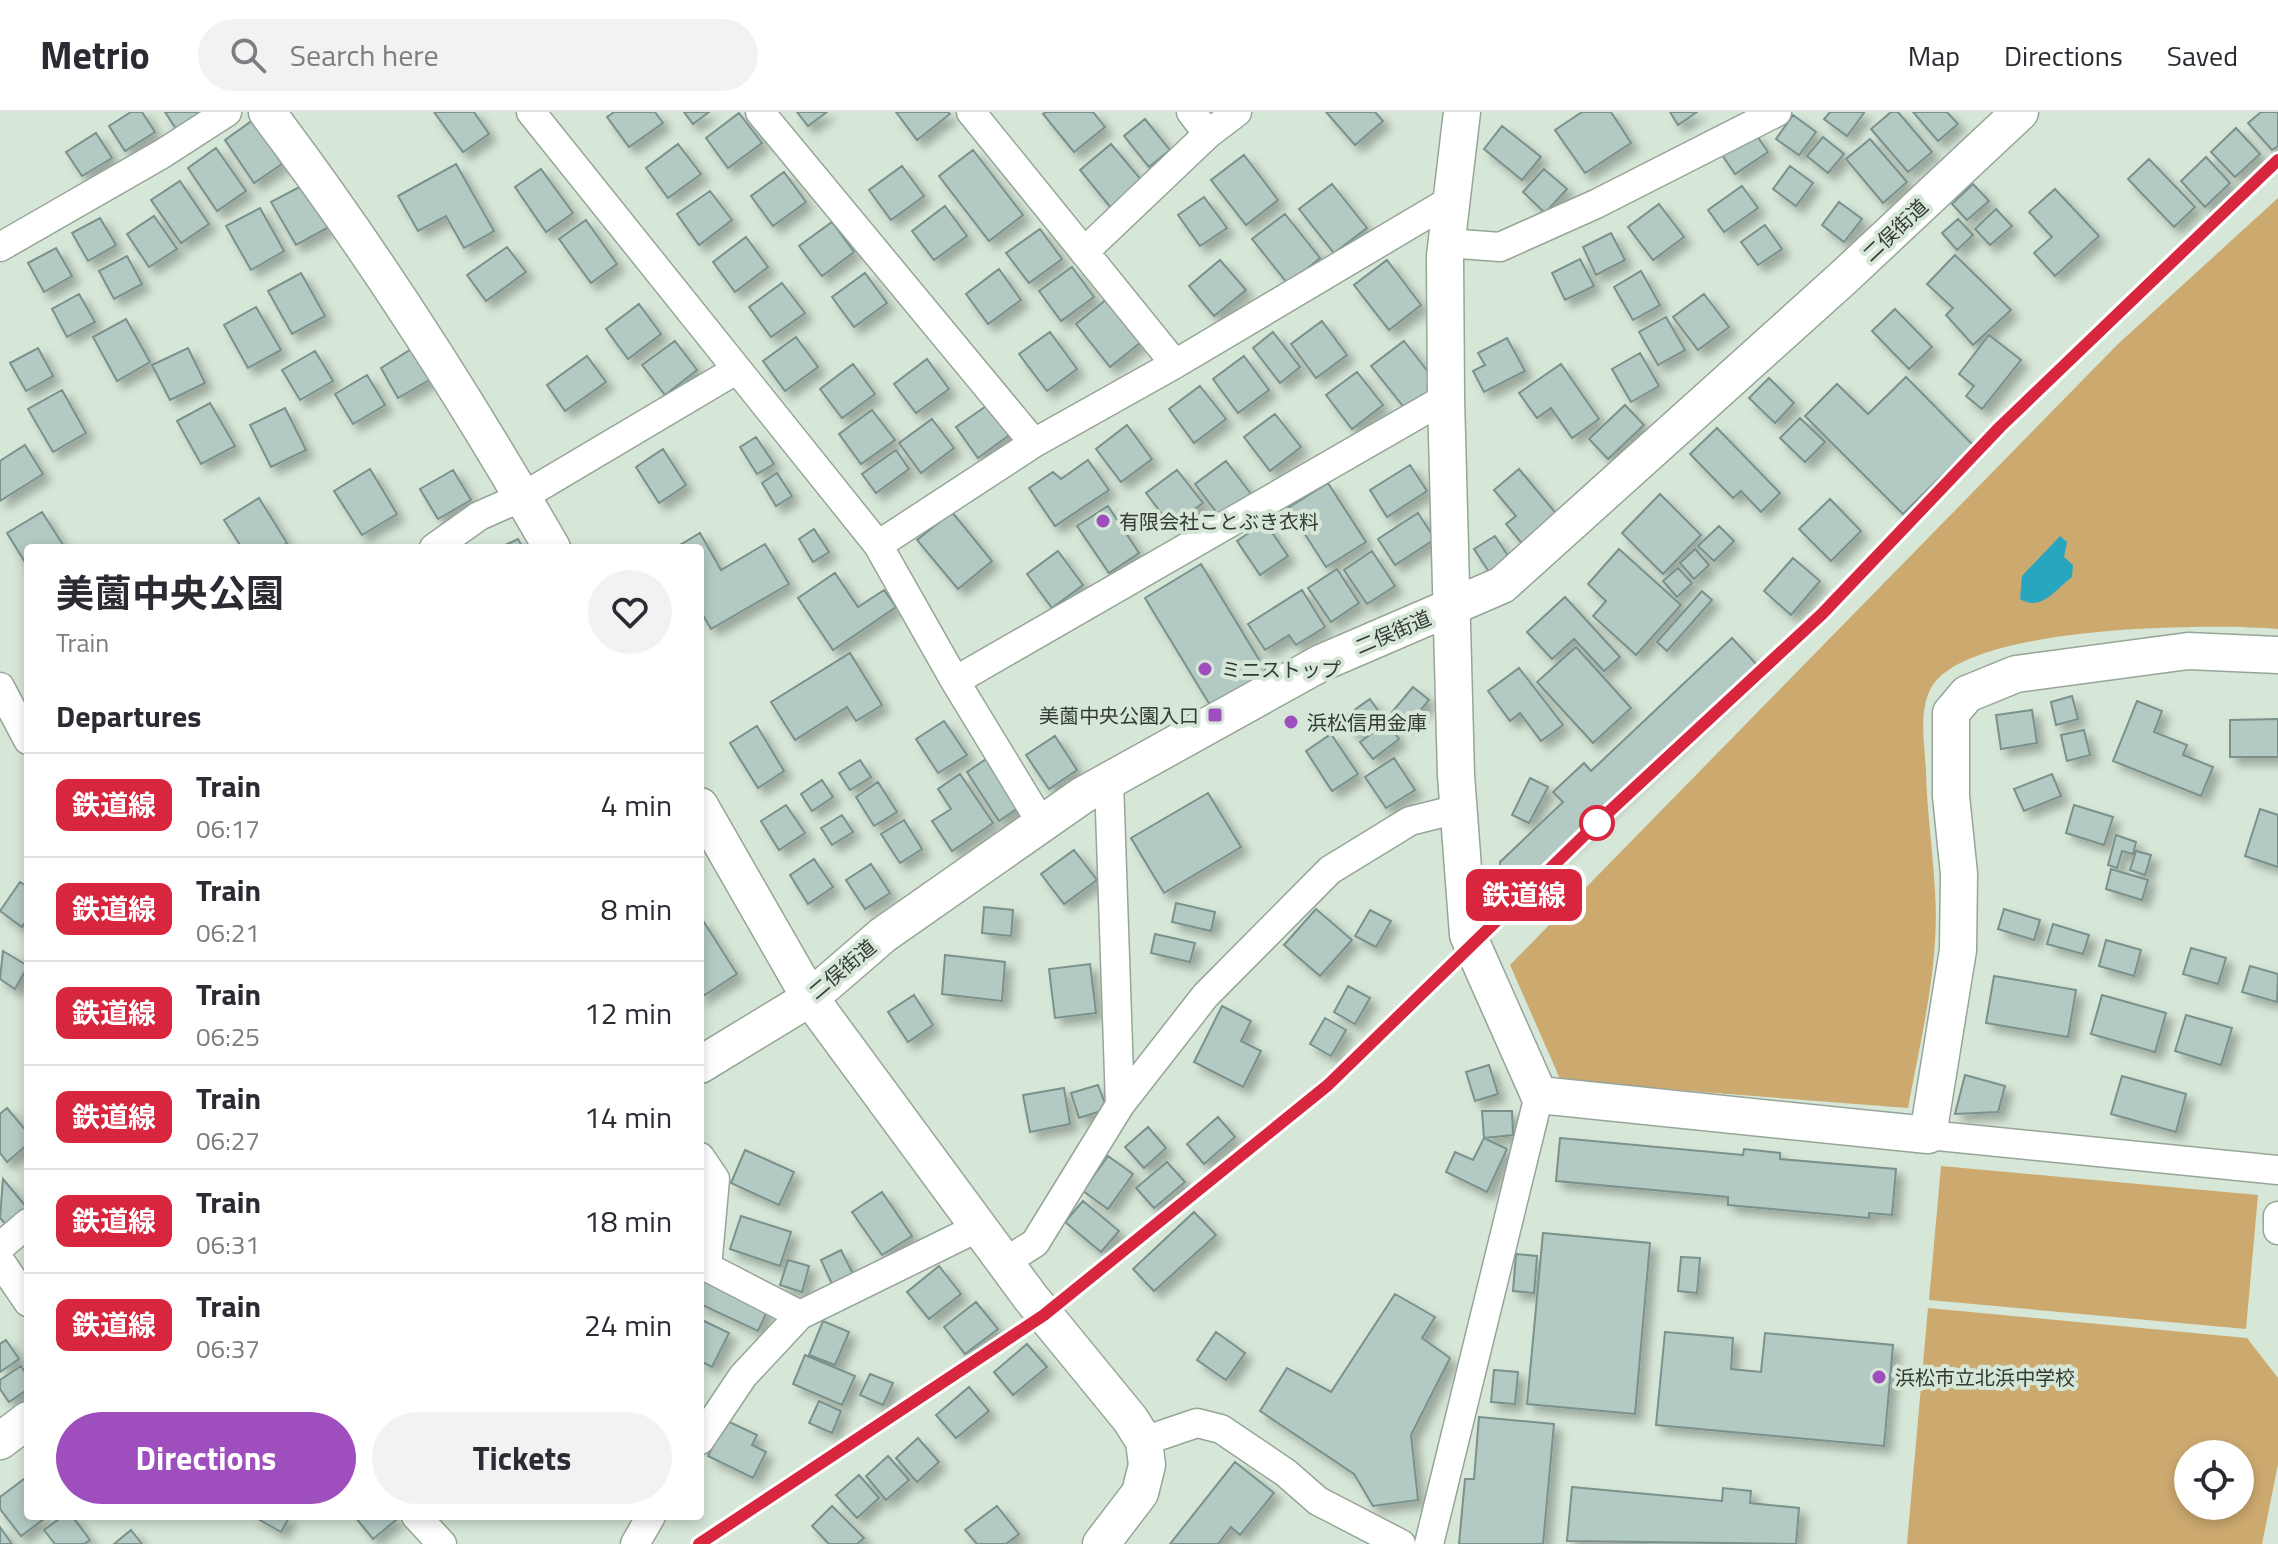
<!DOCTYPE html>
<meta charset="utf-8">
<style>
:root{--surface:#fff;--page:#f2f2f3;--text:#2b2b33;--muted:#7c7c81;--line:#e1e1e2;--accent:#9f4ebd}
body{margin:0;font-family:"Titillium Web","Noto Sans JP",sans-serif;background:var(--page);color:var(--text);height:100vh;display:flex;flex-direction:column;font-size:30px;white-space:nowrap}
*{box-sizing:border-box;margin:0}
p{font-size:26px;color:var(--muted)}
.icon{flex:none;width:44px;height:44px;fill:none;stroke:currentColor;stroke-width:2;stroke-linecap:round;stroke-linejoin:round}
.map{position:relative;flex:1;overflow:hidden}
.sheet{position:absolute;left:24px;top:432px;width:680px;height:976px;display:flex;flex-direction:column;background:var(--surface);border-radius:8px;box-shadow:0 4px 12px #0003}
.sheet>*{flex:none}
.badge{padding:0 16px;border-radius:12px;font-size:28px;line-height:52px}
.tools{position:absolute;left:2174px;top:1328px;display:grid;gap:16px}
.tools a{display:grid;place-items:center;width:80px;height:80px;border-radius:50%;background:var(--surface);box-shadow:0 4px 12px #0003;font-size:40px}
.map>.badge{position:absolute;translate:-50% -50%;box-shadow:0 0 0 4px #fff}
h2{padding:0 32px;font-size:30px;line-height:72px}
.round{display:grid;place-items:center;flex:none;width:84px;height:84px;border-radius:42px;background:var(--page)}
.overview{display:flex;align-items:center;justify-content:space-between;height:136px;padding:0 32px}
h1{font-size:38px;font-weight:700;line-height:60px}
.cta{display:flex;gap:16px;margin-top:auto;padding:16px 32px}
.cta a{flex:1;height:92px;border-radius:48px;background:var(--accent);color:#fff;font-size:32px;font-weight:700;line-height:92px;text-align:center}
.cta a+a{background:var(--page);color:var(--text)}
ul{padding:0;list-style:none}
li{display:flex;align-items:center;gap:24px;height:104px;padding:0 32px;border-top:2px solid var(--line)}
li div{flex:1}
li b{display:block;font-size:30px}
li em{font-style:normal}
li .badge{min-width:88px;font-weight:700;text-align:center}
header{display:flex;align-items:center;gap:48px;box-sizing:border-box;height:112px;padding:0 40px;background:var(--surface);border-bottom:2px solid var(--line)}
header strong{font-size:38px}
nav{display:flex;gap:44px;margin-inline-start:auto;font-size:28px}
.search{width:560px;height:72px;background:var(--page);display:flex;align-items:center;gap:20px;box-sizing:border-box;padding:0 28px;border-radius:44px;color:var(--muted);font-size:30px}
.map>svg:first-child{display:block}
.green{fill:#cca96f;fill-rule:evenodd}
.water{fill:#29a6bf}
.building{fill:#b2c9c4;stroke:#7a918c;stroke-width:2;filter:url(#shadow)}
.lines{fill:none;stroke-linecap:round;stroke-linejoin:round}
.minor-casing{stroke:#96a597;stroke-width:31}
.tertiary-casing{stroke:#96a597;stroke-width:39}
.minor{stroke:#fff;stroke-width:28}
.tertiary{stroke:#fff;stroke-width:36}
.rail-casing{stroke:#525a53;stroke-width:9}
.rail{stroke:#d6e6d7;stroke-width:6;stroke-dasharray:18;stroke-linecap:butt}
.line-casing{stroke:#fff;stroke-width:18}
.line{stroke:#d7263d;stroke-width:12}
.poi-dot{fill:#9f4ebd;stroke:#d6e6d7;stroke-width:3}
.stop-dot{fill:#fff;stroke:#d7263d;stroke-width:4}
.labels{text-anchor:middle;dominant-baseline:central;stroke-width:8;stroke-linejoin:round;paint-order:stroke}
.street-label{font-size:20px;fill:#343a35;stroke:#d6e6d7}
.poi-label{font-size:20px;fill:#343a35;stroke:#d6e6d7;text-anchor:start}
</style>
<header>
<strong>Metrio</strong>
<div class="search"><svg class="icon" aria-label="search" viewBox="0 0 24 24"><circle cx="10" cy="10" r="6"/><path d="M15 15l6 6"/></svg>Search here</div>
<nav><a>Map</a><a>Directions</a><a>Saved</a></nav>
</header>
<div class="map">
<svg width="2278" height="1432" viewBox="0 0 2278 1432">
<defs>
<filter id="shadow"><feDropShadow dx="7" dy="7" stdDeviation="4" flood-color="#0004"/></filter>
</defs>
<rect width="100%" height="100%" fill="#d6e6d7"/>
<path class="green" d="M2278,86V517C2210,511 1965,513 1931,576C1918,600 1925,634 1926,660C1927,700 1933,740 1935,780C1940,852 1921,925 1908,996L1561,969L1510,853L2117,233Z
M1941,1054L2258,1083L2246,1217L1929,1188Z
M1928,1196L2247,1226L2278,1266V1352L2262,1432H1907ZM2240,1342V1394H2188V1342Z"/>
<path class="water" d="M2060,424L2067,430L2064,445L2073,453L2072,465C2055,478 2041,500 2020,487L2022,464Z"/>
<path class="building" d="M131,0H142L155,20L125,39L109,14Z
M165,0H214L180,23Z
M434,0H474L489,22L463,40Z
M614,0H655L663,11L629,35L607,5Z
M684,0H709L693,12Z
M797,0H827L808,14Z
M896,0H948L950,2L917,28Z
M1046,0H1093L1105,15L1074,40L1043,2Z
M1326,0H1375L1383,9L1355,33Z
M1582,0H1611L1631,31L1585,61L1555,18Z
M1670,0H1697L1678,13Z
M1830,0H1864V1L1847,24L1824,7Z
M1891,0H1898L1932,40L1908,60L1871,17Z
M1913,0H1947L1958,12L1938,29Z
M2261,0H2278V34L2272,38L2248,11Z
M739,1L762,31L728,56L706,26Z
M1793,3L1816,20L1799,43L1776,27Z
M1145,7L1170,38L1149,55L1124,24Z
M253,8L282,52L254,71L225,28Z
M1502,14L1541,45L1522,68L1484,37Z
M2236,16L2260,42L2235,65L2211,40Z
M96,21L112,46L82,64L66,40Z
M1755,21L1768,40L1735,62L1722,43Z
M1823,25L1844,42L1828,61L1807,44Z
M1870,27L1907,70L1883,91L1846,47Z
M678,32L701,62L668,86L646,56Z
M1111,32L1143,70L1111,96L1080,58Z
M216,36L246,79L217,99L188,56Z
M973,38L1023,103L989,129L939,64Z
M1244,43L1278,88L1246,113L1211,68Z
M2206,45L2230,71L2205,95L2181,69Z
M2149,47L2195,95L2174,115L2128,67Z
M456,52L494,119L464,136L446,104L418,119L398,84Z
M902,54L924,84L891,108L869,78Z
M1790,54L1813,71L1796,94L1773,77Z
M541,57L573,101L546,120L515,75Z
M1544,57L1567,77L1545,101L1523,80Z
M784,60L806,90L773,114L751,84Z
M180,69L209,112L181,131L151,88Z
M305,72L329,115L296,133L271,90Z
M1332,72L1367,116L1334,141L1299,97Z
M1973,72L1989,89L1967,108L1952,92Z
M1742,74L1758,96L1724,120L1708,98Z
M2055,77L2099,124L2055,164L2034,141L2052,125L2029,100Z
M710,79L732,108L699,133L677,102Z
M1204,85L1227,116L1200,134L1178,103Z
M1839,90L1862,107L1844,130L1822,113Z
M1659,92L1684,125L1653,148L1628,115Z
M945,94L967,124L934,148L912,119Z
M260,96L284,139L251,158L226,114Z
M1996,97L2012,114L1990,133L1975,117Z
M1285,102L1320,146L1288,172L1252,127Z
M154,104L177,137L149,155L127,122Z
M100,106L116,133L88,149L72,121Z
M1958,107L1973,123L1957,138L1942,121Z
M586,108L617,152L591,171L559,127Z
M832,110L854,140L822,164L799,134Z
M1765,113L1782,137L1758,153L1741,130Z
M1040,117L1062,147L1029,171L1006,141Z
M1611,121L1625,148L1596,163L1583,135Z
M746,125L768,155L735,180L713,150Z
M507,135L526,160L486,189L467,163Z
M56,136L72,164L44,180L28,151Z
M1955,143L2011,198L1973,233L1946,203L1953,196L1927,172Z
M127,144L142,172L114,187L99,159Z
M1580,147L1594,174L1565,188L1552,161Z
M1220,148L1246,178L1214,204L1189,174Z
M1387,148L1421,193L1389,218L1354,173Z
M1072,155L1094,185L1061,209L1039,179Z
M999,157L1021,188L988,212L966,182Z
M1641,159L1660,193L1633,208L1614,175Z
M301,161L325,204L292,222L268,179Z
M865,161L887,191L854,215L832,185Z
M782,171L805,201L771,225L749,195Z
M79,182L95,210L67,225L52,197Z
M1704,182L1729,215L1698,238L1673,205Z
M1107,187L1141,230L1110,255L1076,212Z
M639,192L661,222L628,247L606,217Z
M256,195L281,238L248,256L224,213Z
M1895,197L1932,235L1909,257L1872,219Z
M1666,205L1685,238L1658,253L1639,220Z
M126,207L150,250L117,269L93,225Z
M1322,209L1347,243L1316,266L1291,232Z
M1050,220L1077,257L1047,279L1019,242Z
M1273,220L1300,255L1280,271L1253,236Z
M1989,223L2021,248L1982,297L1966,284L1974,274L1959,262Z
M796,225L818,255L785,279L763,249Z
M1507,226L1525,259L1484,280L1473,259L1485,253L1478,241Z
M675,229L697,258L665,283L642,253Z
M1404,229L1439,274L1407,299L1371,254Z
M38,236L53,264L26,279L10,251Z
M188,236L205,271L170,288L152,253Z
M413,236L431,267L398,286L381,256Z
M315,239L333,269L300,288L282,258Z
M1640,241L1659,274L1631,290L1612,257Z
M587,244L606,270L565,299L547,273Z
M1244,244L1269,278L1238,301L1213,267Z
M927,247L949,277L916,301L894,272Z
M853,252L875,282L842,306L820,277Z
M1561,252L1599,307L1572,326L1551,296L1537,306L1519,281Z
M1357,260L1383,293L1352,317L1326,283Z
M367,263L385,293L353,312L335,282Z
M1906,265L1973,333L1903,402L1805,304L1837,272L1868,302Z
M1769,266L1794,291L1775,311L1749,286Z
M1200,274L1226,307L1194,331L1169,297Z
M62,278L86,321L53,340L28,297Z
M210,291L235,334L201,352L177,309Z
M989,292L1012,321L978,346L956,315Z
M1625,293L1644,313L1608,347L1589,327Z
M285,296L306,338L271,355L250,313Z
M872,298L895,328L861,352L839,322Z
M1275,302L1301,335L1270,359L1244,325Z
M1800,306L1825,330L1805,350L1780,326Z
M932,307L954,336L921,361L899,331Z
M1127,313L1152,347L1121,370L1096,337Z
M1717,316L1780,381L1761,400L1741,379L1733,386L1690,342Z
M756,325L774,352L757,362L740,335Z
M25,333L43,362L0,389V349Z
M663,337L686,373L659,391L636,355Z
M896,338L909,357L876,381L862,362Z
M1088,348L1109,378L1055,414L1029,376L1053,360L1061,367Z
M1226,349L1251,382L1220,405L1195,372Z
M1410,353L1427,379L1387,405L1370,378Z
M370,357L397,402L362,423L334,379Z
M1519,357L1559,405L1524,434L1506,412L1516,404L1494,378Z
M453,358L471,388L438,407L420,377Z
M1177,358L1203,391L1171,414L1146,381Z
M777,361L792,384L776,394L762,371Z
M1328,371L1366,430L1326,455L1288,396Z
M1660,382L1701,423L1663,462L1622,421Z
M259,386L287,431L279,436H242L224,408Z
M1830,387L1861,419L1831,449L1799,417Z
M1108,394L1139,441L1109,461L1077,414Z
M42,400L65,436H28V455L7,421Z
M952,400L992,449L958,477L917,428Z
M1418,401L1435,427L1395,453L1378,427Z
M1265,410L1288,444L1260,463L1237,429Z
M1719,414L1734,429L1714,449L1698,434Z
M814,417L829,440L813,450L799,427Z
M700,421L721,458L765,432L789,472L711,517L700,498V436H675Z
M1495,424L1510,447L1489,460L1474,437Z
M518,427L523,436H499Z
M1619,437L1681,493L1636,543L1593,504L1606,489L1588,472Z
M1695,437L1709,453L1694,467L1680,451Z
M1058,439L1083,473L1052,496L1027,462Z
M1372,439L1395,474L1367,492L1344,458Z
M1793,446L1820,469L1791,503L1764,479Z
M1201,452L1269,564L1213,598L1145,486Z
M1678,456L1692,471L1677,485L1663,469Z
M1337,457L1359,491L1331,510L1308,476Z
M835,461L858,495L884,478L896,495L833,538L798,486Z
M1302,478L1325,515L1296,533L1289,523L1265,538L1248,512Z
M1702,479L1712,488L1667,539L1657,530Z
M1565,485L1620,545L1604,559L1574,527L1552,547L1527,520Z
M1732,526L1758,554L1510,788L1500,777V750L1563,690L1553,680L1584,651L1591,659Z
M1576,535L1631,596L1593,631L1537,570Z
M850,541L882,593L856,609L847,595L795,628L771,590Z
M1519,556L1563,613L1541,629L1520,601L1510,609L1488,579Z
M1413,575L1429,588L1408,613L1392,600Z
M2072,584L2078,607L2056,613L2051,590Z
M1370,587L1382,604L1356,623L1343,606Z
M2137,589L2162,599L2154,620L2187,633L2183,643L2213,655L2201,684L2113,649Z
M2032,598L2037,631L2001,637L1996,603Z
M2278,607V645H2230V608Z
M944,609L967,643L938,661L916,627Z
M1387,611L1399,627L1373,647L1360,630Z
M757,614L784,659L758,676L730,631Z
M2084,618L2090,643L2067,649L2061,623Z
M1331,622L1358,662L1332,679L1306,639Z
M1055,624L1077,658L1049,677L1026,643Z
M989,645L1021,694L999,709L967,660Z
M1394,646L1415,678L1386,696L1365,665Z
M860,648L871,665L850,678L839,661Z
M960,662L993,711L952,739L932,709L951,697L938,677Z
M2052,662L2061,684L2024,699L2014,677Z
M1530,666L1548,675L1529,711L1512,703Z
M822,668L833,685L812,699L801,682Z
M878,670L897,700L874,714L856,685Z
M1208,681L1241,735L1164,781L1131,726Z
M786,693L805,721L779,738L761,709Z
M2074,693L2113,705L2104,733L2066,721Z
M2260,697L2278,703V755L2245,744Z
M842,703L853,720L832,733L821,716Z
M904,708L922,737L900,751L881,722Z
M2116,723L2136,730L2133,742L2122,739L2117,756L2108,753Z
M1074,738L1097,768L1064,792L1041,762Z
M2136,739L2151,743L2145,763L2130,758Z
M814,747L833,775L808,792L790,763Z
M871,752L890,781L865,797L846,768Z
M2111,757L2148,768L2142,788L2106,777Z
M20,770L28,775V806L22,815L0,799Z
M1176,791L1215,800L1211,819L1172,810Z
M984,795L1013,798L1011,824L982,821Z
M1316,797L1352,828L1320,864L1284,833Z
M2004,797L2040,808L2034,828L1998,817Z
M1370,798L1391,809L1376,835L1355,824Z
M702,807L737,862L700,886V808Z
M2053,812L2089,823L2083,842L2047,832Z
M1155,822L1195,831L1190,850L1151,841Z
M2106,828L2141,838L2134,864L2099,854Z
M2191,836L2226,846L2218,872L2183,862Z
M3,839L28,854L15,877L0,867Z
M945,843L1005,850L1002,889L942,882Z
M1090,852L1096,901L1055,906L1049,857Z
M2250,854L2278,862L2277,890L2242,880Z
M1994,864L2076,878L2068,925L1986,911Z
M1348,874L1370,886L1355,912L1334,900Z
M914,883L933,913L908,930L888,900Z
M2102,883L2166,901L2155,940L2091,922Z
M1222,894L1251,909L1241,929L1261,939L1243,975L1194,950Z
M2186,903L2232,916L2221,953L2175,939Z
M1325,906L1346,918L1331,944L1310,932Z
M1489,953L1498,982L1475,989L1466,960Z
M1965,963L2005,974L1998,1000L1955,1002Z
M2122,964L2186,982L2176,1020L2111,1002Z
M1098,973L1107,997L1079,1006L1071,981Z
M1064,976L1070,1012L1030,1020L1023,983Z
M7,996L28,1021V1032L7,1050L0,1041V1002Z
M1482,999H1512L1513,1023L1484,1026Z
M1218,1005L1235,1025L1204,1052L1187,1032Z
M1148,1015L1166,1036L1144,1056L1125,1035Z
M1484,1026L1507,1037L1487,1080L1446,1060L1455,1040L1473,1048Z
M1560,1026L1743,1043L1744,1037L1780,1041V1047L1896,1057L1892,1103L1869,1101V1106L1728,1093V1085L1556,1069Z
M745,1038L794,1060L779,1093L731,1071Z
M1108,1044L1133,1062L1108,1097L1083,1079Z
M1167,1050L1185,1070L1154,1096L1136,1076Z
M3,1067L28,1097L8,1115L0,1106Z
M882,1080L912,1124L882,1143L852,1100Z
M1083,1089L1119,1119L1101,1140L1065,1110Z
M1194,1100L1216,1123L1154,1179L1133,1157Z
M741,1104L791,1120L780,1154L730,1137Z
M1543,1121L1650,1131L1635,1302L1527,1292Z
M841,1138L853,1162L832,1172L821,1148Z
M1516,1142L1537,1144L1534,1181L1513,1179Z
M1681,1145L1700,1146L1697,1181L1678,1179Z
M788,1148L809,1154L802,1180L780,1173Z
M939,1154L961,1182L929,1207L907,1180Z
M702,1167L768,1197L758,1219L700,1192Z
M1395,1182L1435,1205L1422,1226L1450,1246L1411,1323L1418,1388L1373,1394L1354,1362L1260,1299L1287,1256L1331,1280Z
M976,1190L998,1217L965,1242L944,1215Z
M700,1207L729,1221L712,1255L700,1249Z
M823,1209L849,1220L835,1253L809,1243Z
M1216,1220L1245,1241L1226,1268L1197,1248Z
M1665,1220L1733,1226L1731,1257L1761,1260L1765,1221L1893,1233L1884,1334L1656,1313Z
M6,1228L19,1247L0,1260V1232Z
M1027,1232L1047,1255L1013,1283L994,1260Z
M805,1243L855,1264L842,1293L793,1272Z
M21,1254L28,1265V1277L9,1290L0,1277V1268Z
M1494,1258L1518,1260L1515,1292L1491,1290Z
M870,1262L893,1271L883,1293L860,1283Z
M969,1275L989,1299L956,1326L936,1303Z
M819,1289L841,1299L832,1321L809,1311Z
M1479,1305L1554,1312L1543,1432H1459L1465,1367H1474Z
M725,1308L757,1323L752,1333L766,1340L753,1366L708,1344Z
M918,1326L939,1350L917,1370L896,1346Z
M888,1344L909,1368L886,1388L866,1364Z
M1235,1350L1274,1381L1240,1423L1231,1415L1218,1432H1170Z
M859,1363L879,1386L857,1406L836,1383Z
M28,1364V1404H48L21,1424L0,1397V1385Z
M1572,1375L1722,1389L1723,1376L1751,1379L1750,1391L1799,1396L1796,1432L1567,1429Z
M832,1394L864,1426L857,1432H829L812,1414Z
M997,1394L1019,1422L1006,1432H977L965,1418Z
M63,1404H72L90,1428L84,1432H55L44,1418Z
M253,1404H290L281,1420Z
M393,1404L396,1408L373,1427L355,1405Z
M0,1415L12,1432H0Z
M131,1418L142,1432H114Z"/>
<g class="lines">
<defs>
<path id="minor" d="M531,0L878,433L955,569L1042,712
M760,0L1034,331
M971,0L1175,252
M1191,0L1208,22
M1447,131L1500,135L1596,92L1777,0
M0,135L162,42L227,0
M1084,140L1208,22L1237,0
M878,433L1034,331L1175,252L1451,88
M434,436L479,404L522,385L736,258
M955,569L1446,286
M0,575L28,628
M1109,669L1120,993
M1928,1023L2278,1058
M700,1045L715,1067L707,1155L800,1203
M2278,1104V1118
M0,1135L28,1111
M0,1149L28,1190
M1005,1150L1035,1131L1120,993L1205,884L1330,758L1410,709L1458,697
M700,1328L743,1264L800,1203L979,1115
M1144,1329L1197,1311L1221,1317L1286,1361L1318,1389L1401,1432
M416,1404L442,1432
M635,1432L651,1404
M1429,1432L1539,983"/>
<path id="tertiary" d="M267,0C372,139 465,285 552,436
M1462,0L1445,144L1446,286L1456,663L1468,823L1539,983L1928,1023L1958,838L1959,762L1951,684V601L1967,582L2016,562L2188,539L2278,543
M700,694L810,886L1031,1186L1130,1307L1144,1329L1147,1353L1140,1381L1101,1432
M700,953L810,886L883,823L1083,683L1321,551L1502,473L1843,166L2020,0
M0,1329L28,1308"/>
</defs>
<use href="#minor" class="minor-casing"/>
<use href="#tertiary" class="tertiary-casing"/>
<use href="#minor" class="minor"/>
<use href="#tertiary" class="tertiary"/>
<defs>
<path id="rail" d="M699,1432L1044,1203L1328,973L1599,709L1822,502L2000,315L2278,48"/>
</defs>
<use href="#rail" class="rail-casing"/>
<use href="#rail" class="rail"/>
</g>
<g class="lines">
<defs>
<path id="line" d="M699,1432L1044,1203L1328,973L1599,709L1822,502L2000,315L2278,48"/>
</defs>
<use href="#line" class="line-casing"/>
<use href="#line" class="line"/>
</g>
<g class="poi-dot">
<circle cx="1103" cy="409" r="8"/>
<circle cx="1205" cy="557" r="8"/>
<rect x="1207" y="595" width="16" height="16" rx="4"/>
<circle cx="1291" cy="610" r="8"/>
<circle cx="1879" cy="1265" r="8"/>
</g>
<circle class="stop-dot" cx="1597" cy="711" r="16"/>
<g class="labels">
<g class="street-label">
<text transform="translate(1895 118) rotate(-43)">二俣街道</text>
<text transform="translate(1393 520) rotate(-23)">二俣街道</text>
<text transform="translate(842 857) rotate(-40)">二俣街道</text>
</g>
<g class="poi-label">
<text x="1119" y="409">有限会社ことぶき衣料</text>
<text x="1221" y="557">ミニストップ</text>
<text x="1199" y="603" text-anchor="end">美薗中央公園入口</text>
<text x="1307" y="610">浜松信用金庫</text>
<text x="1895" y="1265">浜松市立北浜中学校</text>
</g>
</g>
</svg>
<div class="tools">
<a><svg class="icon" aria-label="locate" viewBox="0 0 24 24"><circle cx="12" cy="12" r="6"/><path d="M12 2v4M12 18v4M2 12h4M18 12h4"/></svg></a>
</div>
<b class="badge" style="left:1524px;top:783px;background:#d7263d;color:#fff">鉄道線</b>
<section class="sheet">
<div class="overview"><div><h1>美薗中央公園</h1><p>Train</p></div><a class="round"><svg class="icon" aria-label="heart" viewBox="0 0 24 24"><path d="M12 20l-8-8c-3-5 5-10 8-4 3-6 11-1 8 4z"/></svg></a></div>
<h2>Departures</h2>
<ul>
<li><span class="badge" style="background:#d7263d;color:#fff">鉄道線</span><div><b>Train</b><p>06:17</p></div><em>4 min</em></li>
<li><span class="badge" style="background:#d7263d;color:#fff">鉄道線</span><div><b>Train</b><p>06:21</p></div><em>8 min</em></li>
<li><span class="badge" style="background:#d7263d;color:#fff">鉄道線</span><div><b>Train</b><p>06:25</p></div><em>12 min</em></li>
<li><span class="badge" style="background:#d7263d;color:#fff">鉄道線</span><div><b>Train</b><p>06:27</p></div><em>14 min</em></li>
<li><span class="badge" style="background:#d7263d;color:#fff">鉄道線</span><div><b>Train</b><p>06:31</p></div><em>18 min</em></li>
<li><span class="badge" style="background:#d7263d;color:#fff">鉄道線</span><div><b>Train</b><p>06:37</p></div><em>24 min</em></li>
</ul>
<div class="cta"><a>Directions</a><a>Tickets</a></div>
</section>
</div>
